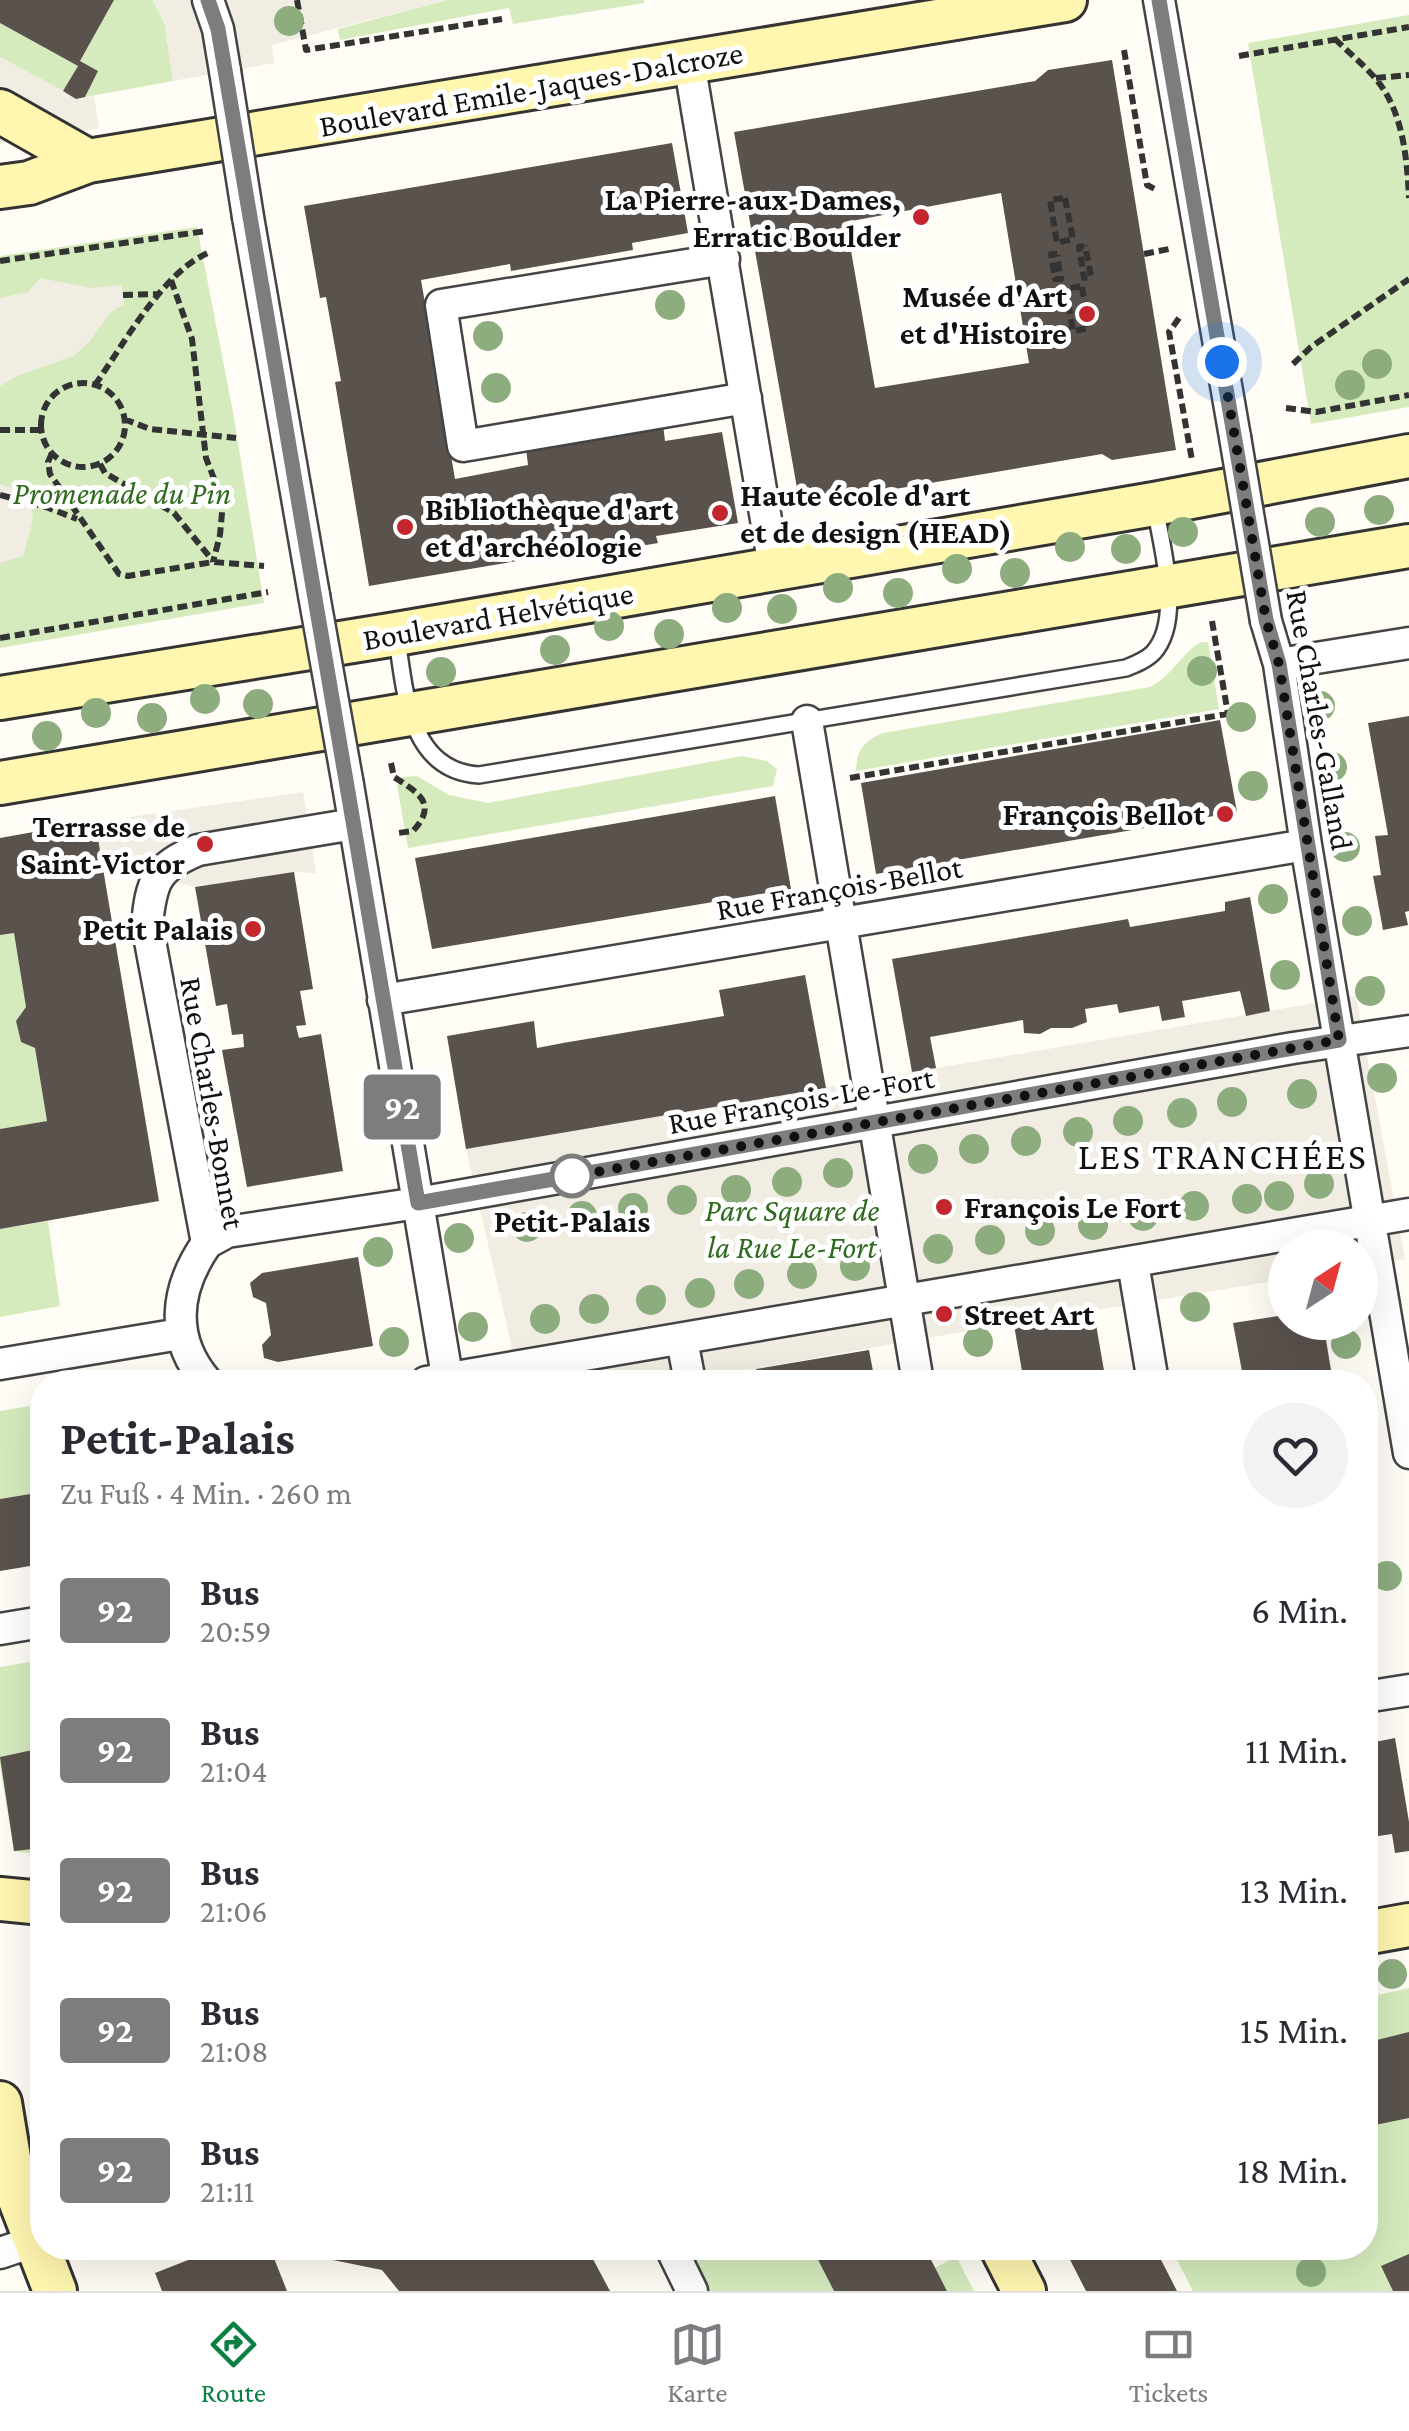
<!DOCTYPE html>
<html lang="de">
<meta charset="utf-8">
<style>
:root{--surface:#fff;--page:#f2f2f3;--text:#2b2b33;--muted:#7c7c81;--line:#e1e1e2;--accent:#0b8043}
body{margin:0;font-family:"Crimson Pro",serif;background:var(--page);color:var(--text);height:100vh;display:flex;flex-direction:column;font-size:38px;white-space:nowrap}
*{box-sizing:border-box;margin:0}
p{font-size:32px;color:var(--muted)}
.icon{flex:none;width:55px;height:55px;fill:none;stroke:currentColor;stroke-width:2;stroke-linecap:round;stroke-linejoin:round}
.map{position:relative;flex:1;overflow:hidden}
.panel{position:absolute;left:30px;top:1370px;width:1348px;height:890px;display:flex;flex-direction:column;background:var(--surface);border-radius:40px;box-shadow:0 10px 40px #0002}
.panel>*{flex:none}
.badge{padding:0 20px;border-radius:8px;font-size:35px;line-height:65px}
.needle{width:65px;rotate:36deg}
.buttons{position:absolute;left:1268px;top:1230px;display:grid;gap:20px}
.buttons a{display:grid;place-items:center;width:110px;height:110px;border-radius:50%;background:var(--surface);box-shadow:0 10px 40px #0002;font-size:50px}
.you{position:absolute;width:50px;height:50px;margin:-25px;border:8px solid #fff;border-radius:50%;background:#1a73e8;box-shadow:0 0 0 15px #1a73e833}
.map>.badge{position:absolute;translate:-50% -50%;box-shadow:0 0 0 5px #fff}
.round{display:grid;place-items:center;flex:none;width:105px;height:105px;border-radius:52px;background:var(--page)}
.overview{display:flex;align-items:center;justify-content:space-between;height:170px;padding:0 30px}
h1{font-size:48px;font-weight:700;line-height:75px}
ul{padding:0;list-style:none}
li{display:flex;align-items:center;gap:30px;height:140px;padding:0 30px}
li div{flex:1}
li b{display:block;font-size:38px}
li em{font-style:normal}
li .badge{min-width:110px;font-weight:700;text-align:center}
.dock{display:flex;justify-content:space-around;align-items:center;height:140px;border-top:2px solid var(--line);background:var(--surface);font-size:28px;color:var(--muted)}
.dock a{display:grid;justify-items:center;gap:5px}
.dock .selected{color:var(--accent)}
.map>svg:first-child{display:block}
.green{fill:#d5ebbd}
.plaza{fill:#f1ede2}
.building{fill:#5a524d;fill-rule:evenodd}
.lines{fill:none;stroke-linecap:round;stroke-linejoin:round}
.lane-casing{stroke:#444;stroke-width:20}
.street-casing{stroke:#444;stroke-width:35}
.secondary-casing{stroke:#333;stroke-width:48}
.path{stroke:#333;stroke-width:6;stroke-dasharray:10 5;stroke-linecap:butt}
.lane{stroke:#fff;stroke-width:15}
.street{stroke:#fff;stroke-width:30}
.secondary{stroke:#fff6b0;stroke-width:42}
.street-bridge-casing{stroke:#444;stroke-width:35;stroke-linecap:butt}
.street-bridge{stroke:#fff;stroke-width:30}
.tree{fill:#8dad7f}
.line-casing{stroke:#fff;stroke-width:22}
.line{stroke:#7d7d7d;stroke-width:15}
.walk{stroke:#111;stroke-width:10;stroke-dasharray:0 18}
.poi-dot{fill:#c4262e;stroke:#fff;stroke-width:4}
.stop-dot{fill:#fff;stroke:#7d7d7d;stroke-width:5}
.labels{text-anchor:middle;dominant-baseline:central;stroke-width:10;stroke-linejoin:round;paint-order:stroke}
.street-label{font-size:32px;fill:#111;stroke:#fff}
.poi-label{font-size:32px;font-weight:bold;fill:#111;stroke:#fff;text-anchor:end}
.park-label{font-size:32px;font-style:italic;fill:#2f6b1f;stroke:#fff}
.stop-label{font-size:32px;font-weight:bold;fill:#111;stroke:#fff}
.quarter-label{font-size:38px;letter-spacing:2.5px;fill:#111;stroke:#fff}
</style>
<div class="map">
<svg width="1409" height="2291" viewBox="0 0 1409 2291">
<rect width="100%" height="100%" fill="#fffdf5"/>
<path class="green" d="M114,0H153L165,25L173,81L85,97L97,71L80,61Z
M447,0H644V3L513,24L509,8L340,40L338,29Z
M1409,15V407L1311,424L1248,43Z
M0,23L78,66L63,91L0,57Z
M197,227L233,412L264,603L0,648V256Z
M1202,642H1208L1219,709L856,771C856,751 864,740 883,733L1150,687C1174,675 1183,650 1202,642Z
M742,756L767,761L777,769L773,786L408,848L397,785L402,777L417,776L449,795L488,803Z
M14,933L26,1007L16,1021L21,1042L35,1048L47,1121L0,1129V935Z
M48,1221L60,1306L0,1317V1229Z
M42,1404V1492L0,1499V1411Z
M42,1660V1855L14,1851L0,1766V1667Z
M1409,1988V2291H1193L1171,2248H1365V1998Z
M690,2248H812L834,2291H704L708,2287Z
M953,2258L958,2260L974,2291H947L935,2268Z"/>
<path class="plaza" d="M153,0H447L272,45L274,63L173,81L165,25Z
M0,57L76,98L94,96L99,128L0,144Z
M40,278L92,288L122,285L124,304L111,312L90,341L74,356L17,376L0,386V298L28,292Z
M0,484L23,492L31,505L33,519L23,556L0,563Z
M303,792L316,873L294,872L195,887L103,866L95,822Z
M1356,996L1405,1259L1360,1266V1248H1285V1279L956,1333L679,1382H520L466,1149Z"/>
<path class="building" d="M0,0H114L80,61L98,71L85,97L76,99L63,91L78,66L0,23Z
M1112,60L1176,450L1112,460L1102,454L800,505L734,132L1035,81L1048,70ZM1001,193L1029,363L875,388L846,222Z
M672,143L688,233L632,243L633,250L511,271L510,264L421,280L455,479L528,465L526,448L663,424L665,441L722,432L738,523L656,536L658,543L572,558L571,552L369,586L335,382L341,381L326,297L320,298L304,206Z
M1409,716V911L1405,912L1408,925L1383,930L1373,876L1381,875L1375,836L1388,835L1368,723Z
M1220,720L1237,812L876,874L861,783Z
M775,796L791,889L432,949L415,858Z
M95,821L159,1201L0,1229V1129L47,1121L35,1048L21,1042L16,1021L26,1007L14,933L0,935V838Z
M294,872L313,989L300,991L306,1025L296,1026L299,1038L321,1034L343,1171L247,1187L222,1050L244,1047L243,1034L232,1035L227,1004L216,1006L195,887Z
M1250,897L1270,1011L1246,1016L1240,991L1182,1001L1185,1017L1162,1021L1159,1006L1119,1013L1117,1004L1085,1009L1087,1022L1072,1028H1051L1040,1034L1024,1033L1023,1020L930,1037L936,1068L912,1072L892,959L1128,919L1130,927L1225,911V902Z
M805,975L826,1088L466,1149L447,1036L534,1021L537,1048L563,1043L724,1016L719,990Z
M358,1257L373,1346L278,1362L264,1358L262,1345L271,1335L266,1303L253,1297L250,1283L262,1273Z
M1094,1313L1106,1382H1010L1022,1371L1014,1325Z
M1285,1315V1322H1323L1333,1382H1244L1233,1323Z
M869,1350L875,1382H758L756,1369Z
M42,1492V1564L0,1571V1499Z
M1365,1578L1377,1634L1365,1636Z
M1395,1738L1409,1822V1851L1395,1853L1392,1834L1365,1838V1744Z
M42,1748V1848L14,1851L0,1757Z
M1409,2032V2118L1365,2127V2043Z
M219,2248H270L287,2291H162L155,2273Z
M274,2248H587L610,2291H399L382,2270Z
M812,2248H925L947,2291H834Z
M1064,2248H1155L1177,2291H1086Z
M1409,2254V2291H1393L1381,2266Z"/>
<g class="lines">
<defs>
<path id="lane" d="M397,639C405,692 409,771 479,775L1126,668C1136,664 1146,660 1153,653C1183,621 1162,547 1155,508"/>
<path id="street" d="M208,0L218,29L225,71
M1159,0L1235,437
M689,62L774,567
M248,217L314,595
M724,259L441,305L463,446L746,398
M1266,621L1279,664L1306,845L1409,1453
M1279,664L1409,643
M807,721L918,1382
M348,785L448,1382
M383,1000L1306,845
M207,1243L227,1232L418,1203L1293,1048L1409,1031
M1133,1263L1153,1382
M682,1340L690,1382
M0,1364L180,1334
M207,1382C169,1338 175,1289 207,1243L147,925C151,882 156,867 198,850L354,824
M426,1382L1409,1214
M0,1629L42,1622
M1365,1697L1409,1690
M671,2248L692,2291
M0,2253L42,2239"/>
<path id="secondary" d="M0,111L88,161
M0,187L29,183L88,161L1065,0
M0,698L396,634L1154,504L1409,456
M0,783L1409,546
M0,1899L42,1903
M1365,1933L1409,1925
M0,2103L13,2182L55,2291
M1002,2248L1024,2291"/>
</defs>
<use href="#lane" class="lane-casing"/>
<use href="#street" class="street-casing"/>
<use href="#secondary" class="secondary-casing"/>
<path class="path" d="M297,0L306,50L502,19
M1335,39C1348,52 1363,64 1375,78C1403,110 1407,158 1409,198
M1124,50L1147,185L1157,190
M1239,56L1409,27
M1376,78L1409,75
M1065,198L1073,239L1057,243L1050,200Z
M1084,246L1079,247L1084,278L1091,277L1085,245
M1057,254H1051L1055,279H1061L1057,255
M1144,254L1169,249
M0,261L206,231
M171,280L192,339L206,458L223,502L220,535L213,562
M1082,287L1089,328L1073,331L1066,289L1082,286
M123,295L159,294
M1179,318L1169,332L1192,460
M1293,364L1311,347L1409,279
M41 425a42 42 0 1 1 84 0a42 42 0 1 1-84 0Z
M95,385C124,344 163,271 210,252
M1286,408L1316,412L1409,395
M124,419L150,429L236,438
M0,430H41
M52,453L48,462L50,474L119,574L128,576L213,562L264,566
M100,464L105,473L174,513L213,561
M0,495L46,507L77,519
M1212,621L1228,714
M0,638L268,592
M391,763L394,777C417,792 439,803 413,831L398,833
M850,778L1245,711"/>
<use href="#lane" class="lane"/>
<use href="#street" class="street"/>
<use href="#secondary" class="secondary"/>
<defs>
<path id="street-bridge" d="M225,71L248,217
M1235,437L1266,621
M314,595L348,785"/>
</defs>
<use href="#street-bridge" class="street-bridge-casing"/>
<use href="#street-bridge" class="street-bridge"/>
</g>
<g class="tree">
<circle cx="289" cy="21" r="15"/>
<circle cx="670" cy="305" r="15"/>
<circle cx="488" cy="336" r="15"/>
<circle cx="1377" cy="364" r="15"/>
<circle cx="1350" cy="385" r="15"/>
<circle cx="496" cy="388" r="15"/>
<circle cx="1379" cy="510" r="15"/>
<circle cx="1320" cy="522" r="15"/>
<circle cx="1183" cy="532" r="15"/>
<circle cx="1070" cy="547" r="15"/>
<circle cx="1126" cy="549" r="15"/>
<circle cx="957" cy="569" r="15"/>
<circle cx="1015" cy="573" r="15"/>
<circle cx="838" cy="588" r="15"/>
<circle cx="898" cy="593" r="15"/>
<circle cx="727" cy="608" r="15"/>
<circle cx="782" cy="609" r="15"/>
<circle cx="609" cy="626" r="15"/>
<circle cx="669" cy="634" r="15"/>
<circle cx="555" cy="650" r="15"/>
<circle cx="1202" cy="671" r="15"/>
<circle cx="441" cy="672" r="15"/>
<circle cx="205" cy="699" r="15"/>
<circle cx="258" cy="704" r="15"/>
<circle cx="1320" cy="706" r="15"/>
<circle cx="96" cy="713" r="15"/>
<circle cx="1241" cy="717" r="15"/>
<circle cx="152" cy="718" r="15"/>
<circle cx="47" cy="736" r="15"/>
<circle cx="1332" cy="767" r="15"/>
<circle cx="1253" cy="786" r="15"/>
<circle cx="1345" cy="847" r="15"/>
<circle cx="1273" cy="899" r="15"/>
<circle cx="1357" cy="921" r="15"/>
<circle cx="1285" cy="975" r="15"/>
<circle cx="1370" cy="991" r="15"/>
<circle cx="1382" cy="1078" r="15"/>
<circle cx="1302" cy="1094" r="15"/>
<circle cx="1232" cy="1102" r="15"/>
<circle cx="1182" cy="1113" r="15"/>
<circle cx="1128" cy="1121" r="15"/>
<circle cx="1078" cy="1132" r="15"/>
<circle cx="1026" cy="1141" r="15"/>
<circle cx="974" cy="1149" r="15"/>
<circle cx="923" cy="1159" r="15"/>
<circle cx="838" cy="1173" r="15"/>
<circle cx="787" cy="1182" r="15"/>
<circle cx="1319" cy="1184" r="15"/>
<circle cx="736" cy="1190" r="15"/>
<circle cx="1279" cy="1196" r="15"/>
<circle cx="1247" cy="1199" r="15"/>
<circle cx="682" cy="1200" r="15"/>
<circle cx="1194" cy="1206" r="15"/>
<circle cx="633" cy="1208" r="15"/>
<circle cx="582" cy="1216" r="15"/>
<circle cx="1143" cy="1216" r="15"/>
<circle cx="1093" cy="1225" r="15"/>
<circle cx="527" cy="1227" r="15"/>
<circle cx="1040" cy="1231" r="15"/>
<circle cx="459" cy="1238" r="15"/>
<circle cx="990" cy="1240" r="15"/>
<circle cx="938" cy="1249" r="15"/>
<circle cx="378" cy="1252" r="15"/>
<circle cx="855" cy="1266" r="15"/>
<circle cx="802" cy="1274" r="15"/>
<circle cx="749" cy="1284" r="15"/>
<circle cx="700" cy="1293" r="15"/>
<circle cx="651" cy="1300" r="15"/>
<circle cx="1195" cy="1307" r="15"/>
<circle cx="594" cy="1309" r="15"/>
<circle cx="545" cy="1319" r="15"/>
<circle cx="473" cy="1327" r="15"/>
<circle cx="394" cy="1342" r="15"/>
<circle cx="978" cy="1342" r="15"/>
<circle cx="1346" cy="1344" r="15"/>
<circle cx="1387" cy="1576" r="15"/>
<circle cx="1392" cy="1974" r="15"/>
<circle cx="1311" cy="2272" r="15"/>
</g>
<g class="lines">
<defs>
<path id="line" d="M208,0L218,29L418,1203L1339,1040L1279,664L1266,620L1159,0"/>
</defs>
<use href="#line" class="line-casing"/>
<use href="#line" class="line"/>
<path class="walk" d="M572,1176L568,1177L1339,1040L1279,664L1266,620L1222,362"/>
</g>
<g class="poi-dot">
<circle cx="921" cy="217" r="10"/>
<circle cx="1087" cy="314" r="10"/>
<circle cx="720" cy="513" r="10"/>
<circle cx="405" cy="527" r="10"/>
<circle cx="1225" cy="814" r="10"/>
<circle cx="205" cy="844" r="10"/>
<circle cx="253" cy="929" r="10"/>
<circle cx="944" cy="1207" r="10"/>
<circle cx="944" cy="1314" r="10"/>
</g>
<circle class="stop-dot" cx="572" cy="1176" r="20"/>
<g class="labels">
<g class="street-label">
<text transform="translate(531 89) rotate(-10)">Boulevard Emile-Jaques-Dalcroze</text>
<text transform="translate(498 616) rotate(-10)">Boulevard Helvétique</text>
<text transform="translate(1320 720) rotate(80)">Rue Charles-Galland</text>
<text transform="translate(839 888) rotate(-10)">Rue François-Bellot</text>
<text transform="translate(801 1100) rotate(-10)">Rue François-Le-Fort</text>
<text transform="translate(213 1103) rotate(80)">Rue Charles-Bonnet</text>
</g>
<g class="poi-label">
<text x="901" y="199">La Pierre-aux-Dames,<tspan x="901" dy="37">Erratic Boulder</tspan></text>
<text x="1067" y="296">Musée d'Art<tspan x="1067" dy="37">et d'Histoire</tspan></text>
<text x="740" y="495" text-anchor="start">Haute école d'art<tspan x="740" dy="37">et de design (HEAD)</tspan></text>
<text x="425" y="509" text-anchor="start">Bibliothèque d'art<tspan x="425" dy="37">et d'archéologie</tspan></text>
<text x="1205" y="814">François Bellot</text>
<text x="185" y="826">Terrasse de<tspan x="185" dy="37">Saint-Victor</tspan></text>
<text x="233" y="929">Petit Palais</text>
<text x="964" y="1207" text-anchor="start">François Le Fort</text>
<text x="964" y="1314" text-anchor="start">Street Art</text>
</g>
<g class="park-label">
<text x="122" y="493">Promenade du Pin</text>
<text x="792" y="1210">Parc Square de<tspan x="792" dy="37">la Rue Le-Fort</tspan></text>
</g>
<g class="stop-label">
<text x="572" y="1221">Petit-Palais</text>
</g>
<g class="quarter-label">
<text x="1223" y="1156">LES TRANCHÉES</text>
</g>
</g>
</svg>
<div class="buttons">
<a><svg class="needle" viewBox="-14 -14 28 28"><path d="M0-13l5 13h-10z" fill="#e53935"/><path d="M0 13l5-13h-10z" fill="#7c7c81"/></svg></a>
</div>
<div class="you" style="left:1222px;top:362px"></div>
<b class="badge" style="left:402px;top:1107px;background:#7d7d7d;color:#fff">92</b>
<section class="panel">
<div class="overview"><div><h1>Petit-Palais</h1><p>Zu Fuß · 4 Min. · 260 m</p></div><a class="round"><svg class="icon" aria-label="heart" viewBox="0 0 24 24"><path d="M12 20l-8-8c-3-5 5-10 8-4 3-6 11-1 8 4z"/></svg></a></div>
<ul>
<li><span class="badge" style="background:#7d7d7d;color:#fff">92</span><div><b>Bus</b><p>20:59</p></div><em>6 Min.</em></li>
<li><span class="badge" style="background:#7d7d7d;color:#fff">92</span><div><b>Bus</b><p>21:04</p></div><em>11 Min.</em></li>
<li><span class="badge" style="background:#7d7d7d;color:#fff">92</span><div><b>Bus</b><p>21:06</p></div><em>13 Min.</em></li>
<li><span class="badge" style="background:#7d7d7d;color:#fff">92</span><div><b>Bus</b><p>21:08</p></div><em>15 Min.</em></li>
<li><span class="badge" style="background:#7d7d7d;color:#fff">92</span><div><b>Bus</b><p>21:11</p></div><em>18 Min.</em></li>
</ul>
</section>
</div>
<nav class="dock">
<a class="selected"><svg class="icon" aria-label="directions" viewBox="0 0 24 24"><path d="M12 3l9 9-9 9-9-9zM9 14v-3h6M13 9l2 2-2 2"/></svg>Route</a>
<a><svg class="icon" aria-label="map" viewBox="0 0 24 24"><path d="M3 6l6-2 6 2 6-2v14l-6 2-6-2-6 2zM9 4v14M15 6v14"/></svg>Karte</a>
<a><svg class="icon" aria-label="tickets" viewBox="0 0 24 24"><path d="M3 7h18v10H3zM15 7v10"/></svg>Tickets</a>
</nav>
